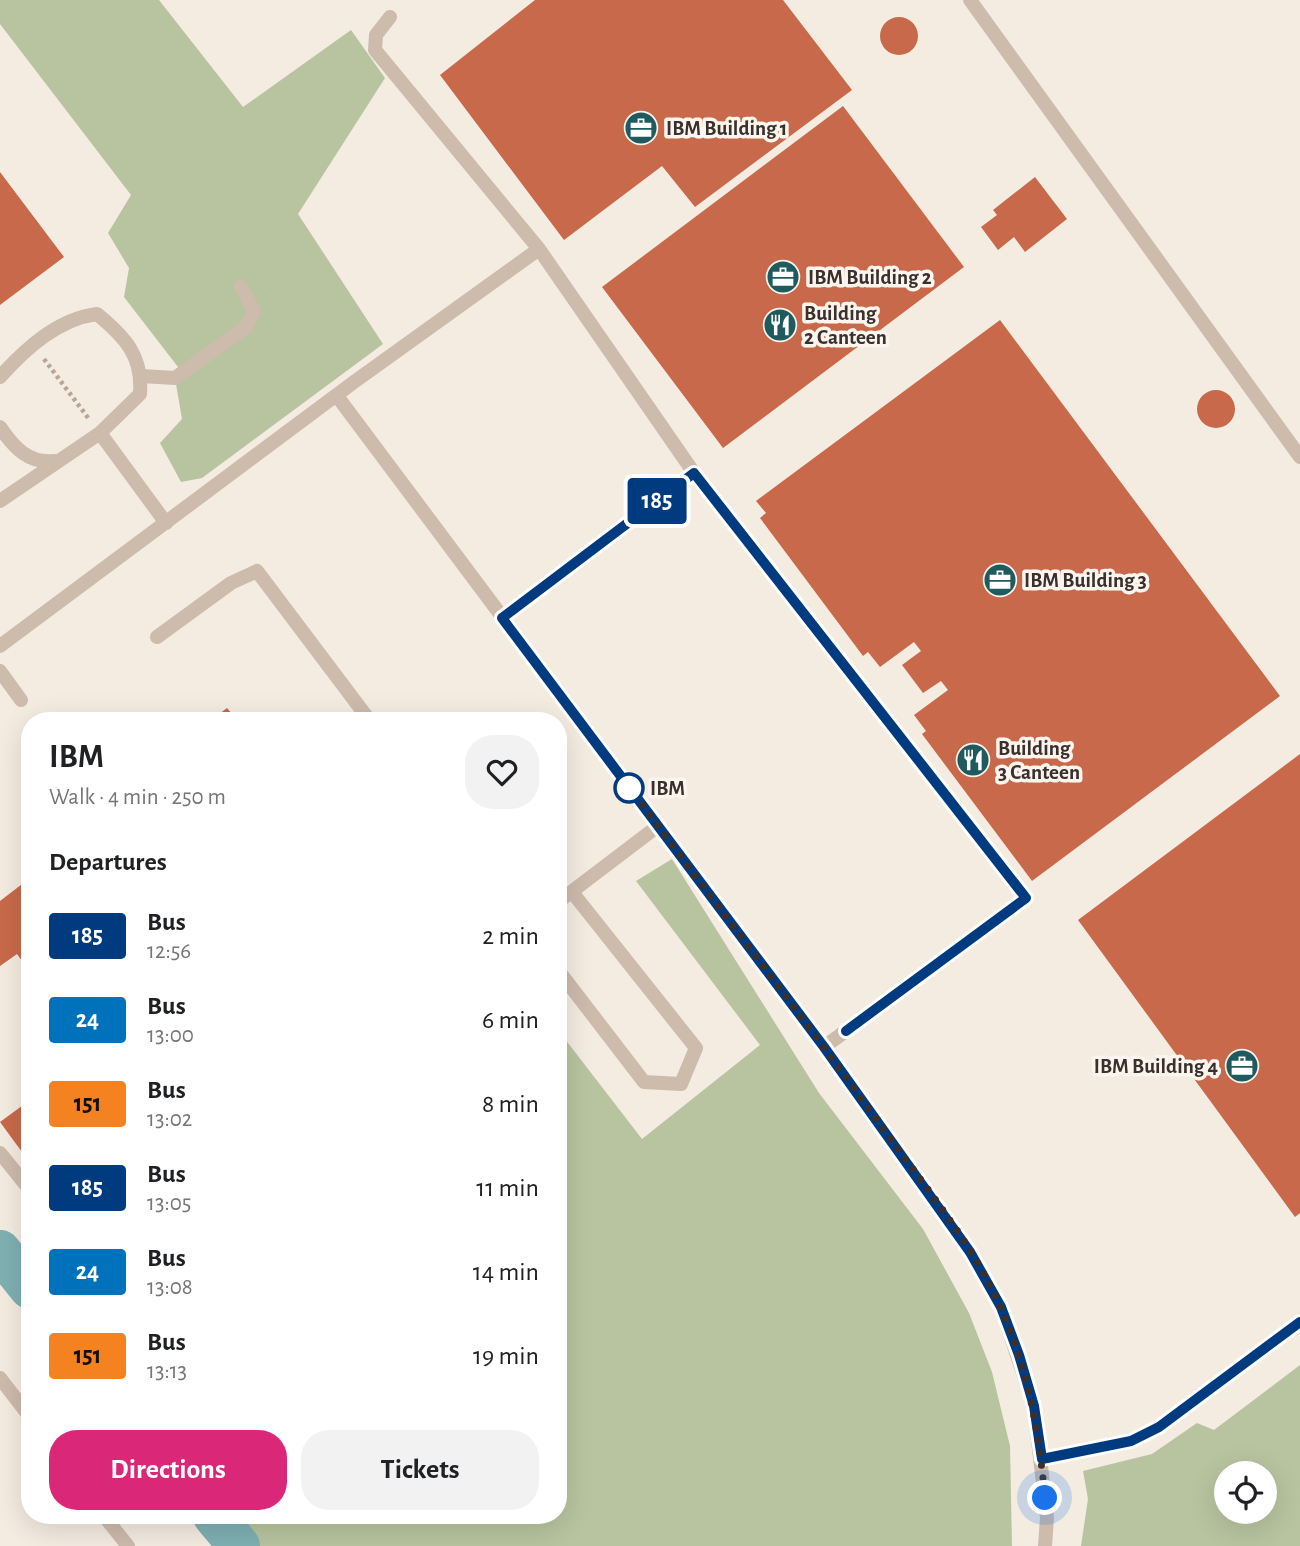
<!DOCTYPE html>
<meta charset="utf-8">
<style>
:root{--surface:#fff;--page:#f2f2f2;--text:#202124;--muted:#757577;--accent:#db2777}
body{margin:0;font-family:"Alegreya Sans",sans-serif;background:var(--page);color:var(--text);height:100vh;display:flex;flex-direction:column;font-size:26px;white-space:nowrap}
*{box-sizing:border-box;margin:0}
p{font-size:23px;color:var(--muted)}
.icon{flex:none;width:38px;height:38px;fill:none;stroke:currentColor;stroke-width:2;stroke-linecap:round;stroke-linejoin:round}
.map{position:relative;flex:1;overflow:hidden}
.side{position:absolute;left:21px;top:712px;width:546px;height:812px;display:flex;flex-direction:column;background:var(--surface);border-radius:28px;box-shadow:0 7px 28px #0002}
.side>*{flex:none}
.badge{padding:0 14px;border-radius:5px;font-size:24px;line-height:46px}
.buttons{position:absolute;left:1214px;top:1461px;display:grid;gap:14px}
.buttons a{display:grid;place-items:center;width:63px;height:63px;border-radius:50%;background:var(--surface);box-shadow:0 7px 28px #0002;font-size:35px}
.you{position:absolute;width:35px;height:35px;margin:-18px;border:5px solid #fff;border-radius:50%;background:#1a73e8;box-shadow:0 0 0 10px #1a73e833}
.map>.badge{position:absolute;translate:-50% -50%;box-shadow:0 0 0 4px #fff}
h2{padding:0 28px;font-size:26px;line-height:63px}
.round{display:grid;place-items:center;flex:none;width:74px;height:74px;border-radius:28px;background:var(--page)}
.headline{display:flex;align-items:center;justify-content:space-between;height:119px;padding:0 28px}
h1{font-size:33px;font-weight:700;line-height:52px}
.action{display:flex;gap:14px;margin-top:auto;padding:14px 28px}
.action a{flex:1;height:80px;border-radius:28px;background:var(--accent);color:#fff;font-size:28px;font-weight:700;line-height:80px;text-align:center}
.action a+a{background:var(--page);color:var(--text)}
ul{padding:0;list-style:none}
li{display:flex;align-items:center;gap:21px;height:84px;padding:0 28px}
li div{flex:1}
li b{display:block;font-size:26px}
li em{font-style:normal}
li .badge{min-width:77px;font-weight:700;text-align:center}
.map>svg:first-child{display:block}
.green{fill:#b8c4a0;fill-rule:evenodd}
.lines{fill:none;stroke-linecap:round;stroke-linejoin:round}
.river{stroke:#7fb0b2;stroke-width:42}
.building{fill:#c8694b}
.path{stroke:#b9a596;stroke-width:4.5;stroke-dasharray:3.5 3.5;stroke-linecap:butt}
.service{stroke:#cdbbac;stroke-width:14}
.line-casing{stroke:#fff;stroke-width:16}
.line{stroke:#003b80;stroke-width:10}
.walk{stroke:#3b302b;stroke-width:7;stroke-dasharray:0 12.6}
.stop-dot{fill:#fff;stroke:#003b80;stroke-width:3.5}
.labels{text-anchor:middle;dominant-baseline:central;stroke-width:7;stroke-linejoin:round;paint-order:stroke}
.poi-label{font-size:21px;font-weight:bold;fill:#3b302b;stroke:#fbf5ee;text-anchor:start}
.stop-label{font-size:21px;font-weight:bold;fill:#3b302b;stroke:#fbf5ee;text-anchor:start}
</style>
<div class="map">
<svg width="1300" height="1546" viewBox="0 0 1300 1546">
<rect width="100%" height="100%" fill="#f4ebe1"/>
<path class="green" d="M0,0H159L243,107L351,30L385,78L298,214L383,344L202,478L181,482L160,443L182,419L175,378L178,367L124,297L129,268L108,233L131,195L0,24Z
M672,859L819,1093L923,1229L969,1313L992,1372L1010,1446L1012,1546H239L214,1516H558V1030L642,1139L760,1045L636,881Z
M1300,1365V1546H1081L1088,1499L1083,1471L1152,1454L1197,1423L1214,1430ZM1227,1474H1265V1512H1227Z"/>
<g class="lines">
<path class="river" d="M0,1251L30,1288
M214,1516L239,1546"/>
</g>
<path class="building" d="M535,0H783L852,90L695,207L662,166L564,240L440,75Z
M880 36a19 19 0 1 1 38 0a19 19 0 1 1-38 0Z
M843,106L964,267L723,448L602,287Z
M0,172L64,257L0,305Z
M1035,177L1067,219L1025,252L1014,237L998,250L981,227L997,215L993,210Z
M1000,320L1280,696L1032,881L922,734L926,731L914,715L948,690L941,681L923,693L902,665L921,651L914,642L880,667L868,652L863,656L760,518L766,513L756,501Z
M1197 409a19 19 0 1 1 38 0a19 19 0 1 1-38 0Z
M227,708L238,721H210Z
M1300,754V1213L1295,1217L1078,920Z
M30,878V972L17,954L0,966V901Z
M30,1100V1163L0,1122Z"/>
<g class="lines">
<path class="path" d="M44,359L89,419"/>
<path class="service" d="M970,0L1300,457
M390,17L376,35L375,50L539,249L694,473L1026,898L824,1047
M141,376L175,378L246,327L254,311L241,287
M0,377C26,348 58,319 97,314C125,337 143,356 140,394L100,433
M337,396L824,1047L970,1253L1001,1307L1034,1406L1047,1518L1045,1546
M0,427C14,448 29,464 55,461
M0,501L100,433L166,523
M502,618L694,473
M157,637L231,583L257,571L370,721
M0,646L354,382L539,249
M0,671L21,700
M558,902L658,826
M558,970L644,1082L681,1084L696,1048L572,892
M0,1153L30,1190
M0,1378L30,1417
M1042,1459L1131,1441L1159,1427L1300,1322
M104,1516L128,1546"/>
</g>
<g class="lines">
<defs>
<path id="line" d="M846,1031L1026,898L694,473L502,618L824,1047L970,1252L1001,1307L1019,1355L1034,1406L1042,1459L1131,1441L1159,1427L1300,1322"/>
</defs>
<use href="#line" class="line-casing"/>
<use href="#line" class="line"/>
<path class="walk" d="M629,788L625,781C711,898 800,1013 885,1131C925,1187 973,1244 1001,1308C1028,1369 1039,1433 1045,1498"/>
</g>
<defs>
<symbol id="office-disc" viewBox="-11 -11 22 22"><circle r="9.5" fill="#1f5a5e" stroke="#fbf5ee"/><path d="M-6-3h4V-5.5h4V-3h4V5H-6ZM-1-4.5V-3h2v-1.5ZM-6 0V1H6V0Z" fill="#fff"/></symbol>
<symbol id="restaurant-disc" viewBox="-11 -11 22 22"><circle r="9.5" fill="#1f5a5e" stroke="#fbf5ee"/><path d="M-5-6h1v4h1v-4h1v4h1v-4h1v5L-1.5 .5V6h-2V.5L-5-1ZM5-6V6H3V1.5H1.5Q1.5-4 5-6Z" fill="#fff"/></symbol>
</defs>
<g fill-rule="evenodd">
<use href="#office-disc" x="622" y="109" width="38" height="38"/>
<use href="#office-disc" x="764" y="258" width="38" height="38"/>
<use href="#restaurant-disc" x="761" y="306" width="38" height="38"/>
<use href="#office-disc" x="981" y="561" width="38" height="38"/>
<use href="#restaurant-disc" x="954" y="741" width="38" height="38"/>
<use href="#office-disc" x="1223" y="1047" width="38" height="38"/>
</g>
<circle class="stop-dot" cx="629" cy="788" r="14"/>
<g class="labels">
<g class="poi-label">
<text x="666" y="128">IBM Building 1</text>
<text x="808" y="277">IBM Building 2</text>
<text x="804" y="313">Building<tspan x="804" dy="24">2 Canteen</tspan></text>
<text x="1024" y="580">IBM Building 3</text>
<text x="998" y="748">Building<tspan x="998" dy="24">3 Canteen</tspan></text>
<text x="1218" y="1066" text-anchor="end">IBM Building 4</text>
</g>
<g class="stop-label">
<text x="650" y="788">IBM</text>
</g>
</g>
</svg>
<div class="buttons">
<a><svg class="icon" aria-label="locate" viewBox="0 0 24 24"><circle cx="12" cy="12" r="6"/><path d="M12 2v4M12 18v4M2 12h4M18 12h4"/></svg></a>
</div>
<div class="you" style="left:1045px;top:1498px"></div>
<b class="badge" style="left:657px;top:501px;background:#003b80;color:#fff">185</b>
<section class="side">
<div class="headline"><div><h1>IBM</h1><p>Walk · 4 min · 250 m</p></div><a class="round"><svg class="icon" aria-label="heart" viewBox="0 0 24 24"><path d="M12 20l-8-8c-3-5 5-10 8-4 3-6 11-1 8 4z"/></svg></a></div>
<h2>Departures</h2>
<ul>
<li><span class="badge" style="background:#003b80;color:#fff">185</span><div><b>Bus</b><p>12:56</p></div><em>2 min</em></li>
<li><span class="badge" style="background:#0072bc;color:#fff">24</span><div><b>Bus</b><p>13:00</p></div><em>6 min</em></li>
<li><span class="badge" style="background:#f58220;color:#111">151</span><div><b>Bus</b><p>13:02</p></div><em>8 min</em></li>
<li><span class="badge" style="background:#003b80;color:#fff">185</span><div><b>Bus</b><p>13:05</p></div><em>11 min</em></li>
<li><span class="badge" style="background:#0072bc;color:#fff">24</span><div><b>Bus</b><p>13:08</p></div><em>14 min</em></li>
<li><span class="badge" style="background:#f58220;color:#111">151</span><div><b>Bus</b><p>13:13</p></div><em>19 min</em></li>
</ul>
<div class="action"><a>Directions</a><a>Tickets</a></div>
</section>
</div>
